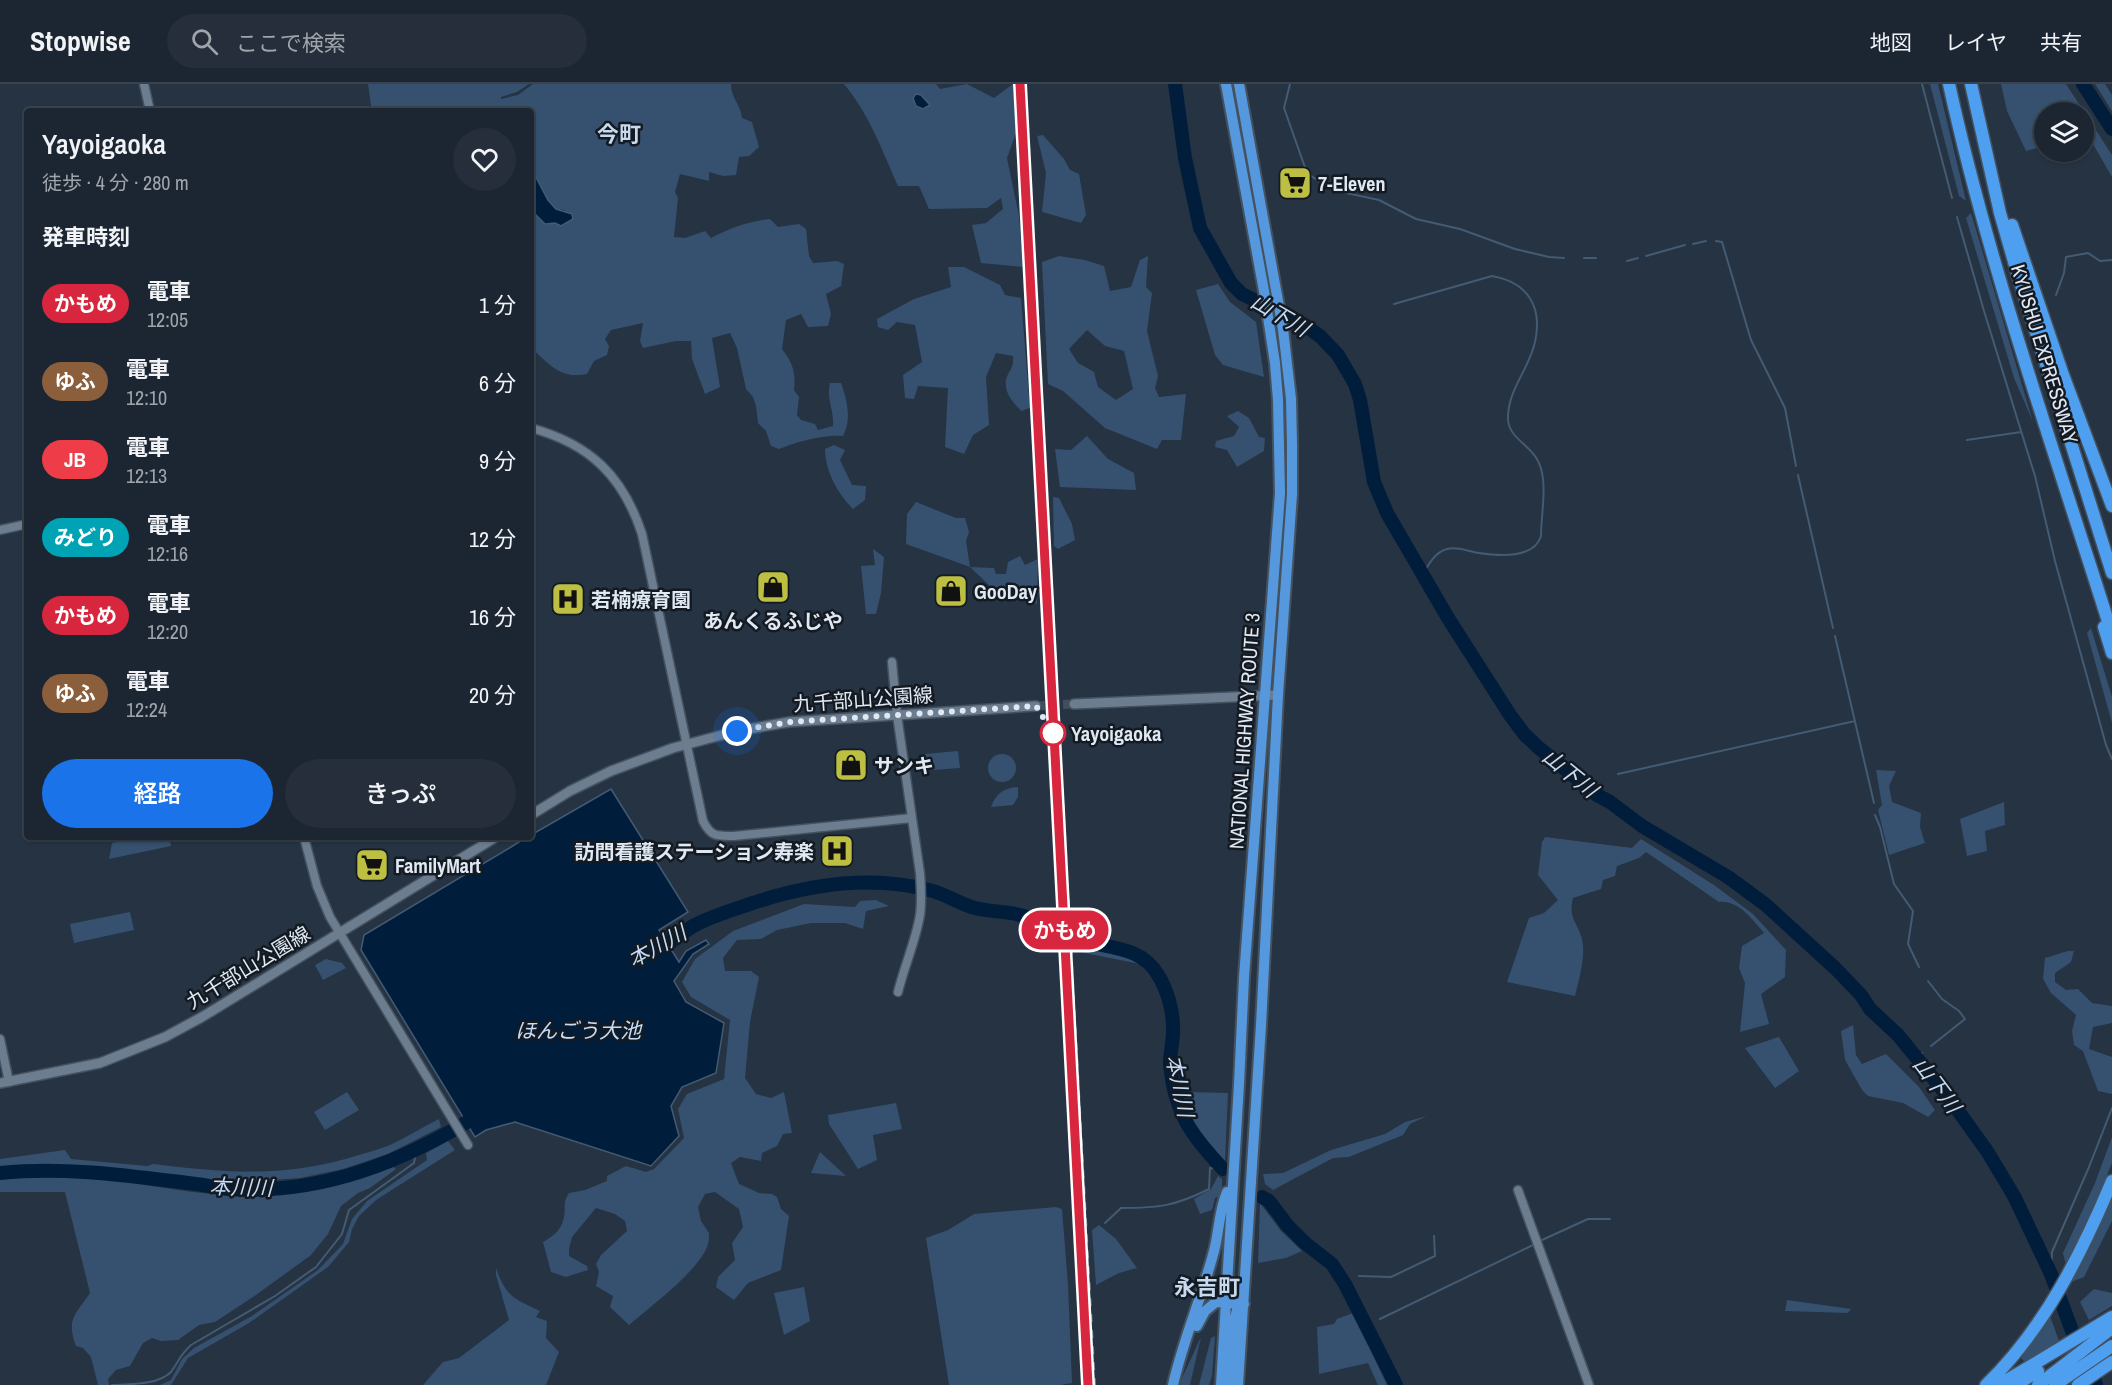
<!DOCTYPE html>
<html lang="ja">
<meta charset="utf-8">
<style>
:root{--surface:#1c2632;--page:#252e3a;--text:#f1f3f6;--muted:#a0a5ac;--line:#3a434d;--accent:#1a73e8}
body{margin:0;font-family:"Archivo Narrow","Noto Sans JP",sans-serif;background:var(--page);color:var(--text);height:100vh;display:flex;flex-direction:column;font-size:22px;white-space:nowrap}
*{box-sizing:border-box;margin:0}
p{font-size:20px;color:var(--muted)}
.icon{flex:none;width:33px;height:33px;fill:none;stroke:currentColor;stroke-width:2;stroke-linecap:round;stroke-linejoin:round}
.map{position:relative;flex:1;overflow:hidden}
.drawer{position:absolute;left:24px;top:24px;width:510px;height:732px;display:flex;flex-direction:column;background:var(--surface);border-radius:6px;box-shadow:0 2px 4px #0004,0 0 0 2px var(--line)}
.drawer>*{flex:none}
.badge{padding:0 12px;border-radius:20px;font-size:21px;line-height:39px}
.tools{position:absolute;left:2034px;top:18px;display:grid;gap:12px}
.tools a{display:grid;place-items:center;width:60px;height:60px;border-radius:50%;background:var(--surface);box-shadow:0 2px 4px #0004,0 0 0 2px var(--line);font-size:30px}
.you{position:absolute;width:30px;height:30px;margin:-15px;border:4px solid #fff;border-radius:50%;background:#1a73e8;box-shadow:0 0 0 9px #1a73e833}
.map>.badge{position:absolute;translate:-50% -50%;box-shadow:0 0 0 3px #fff}
h2{padding:0 18px;font-size:22px;line-height:54px}
.round{display:grid;place-items:center;flex:none;width:63px;height:63px;border-radius:32px;background:var(--page)}
.head{display:flex;align-items:center;justify-content:space-between;height:102px;padding:0 18px}
h1{font-size:28px;font-weight:600;line-height:45px}
.primary-button{display:flex;gap:12px;margin-top:auto;padding:12px 18px}
.primary-button a{flex:1;height:69px;border-radius:36px;background:var(--accent);color:#fff;font-size:24px;font-weight:600;line-height:69px;text-align:center}
.primary-button a+a{background:var(--page);color:var(--text)}
ul{padding:0;list-style:none}
li{display:flex;align-items:center;gap:18px;height:78px;padding:0 18px}
li div{flex:1}
li b{display:block;font-size:22px}
li em{font-style:normal}
li .badge{min-width:66px;font-weight:700;text-align:center}
header{display:flex;align-items:center;gap:36px;box-sizing:border-box;height:84px;padding:0 30px;background:var(--surface);border-bottom:2px solid var(--line)}
header strong{font-size:28px}
nav{display:flex;gap:33px;margin-inline-start:auto;font-size:21px}
.search{width:420px;height:54px;background:var(--page);display:flex;align-items:center;gap:15px;box-sizing:border-box;padding:0 21px;border-radius:33px;color:var(--muted);font-size:22px}
.map>svg:first-child{display:block}
.green{fill:#35516f;fill-rule:evenodd}
.water{fill:#001e3c;stroke:#435b73;stroke-width:1.5}
.lines{fill:none;stroke-linecap:round;stroke-linejoin:round}
.stream{stroke:#435b73;stroke-width:2}
.river{stroke:#001e3c;stroke-width:14}
.secondary-tunnel{stroke:#414e5d;stroke-width:9;stroke-dasharray:9 4.5;stroke-linecap:butt}
.tertiary-casing{stroke:#44515e;stroke-width:11}
.secondary-casing{stroke:#44515e;stroke-width:12}
.trunk-casing{stroke:#44515e;stroke-width:14}
.motorway-casing{stroke:#44515e;stroke-width:15}
.tertiary{stroke:#6c7d8f;stroke-width:8}
.secondary{stroke:#6c7d8f;stroke-width:9}
.trunk{stroke:#5598de;stroke-width:10}
.motorway{stroke:#4f9ff1;stroke-width:12}
.rail{stroke:#7c8795;stroke-width:2;stroke-dasharray:8 8;stroke-linecap:butt}
.line-casing{stroke:#fff;stroke-width:14}
.line{stroke:#d7263d;stroke-width:9}
.walk{stroke:#e0e9f3;stroke-width:6;stroke-dasharray:0 10.8}
.stop-dot{fill:#fff;stroke:#d7263d;stroke-width:3}
.labels{text-anchor:middle;dominant-baseline:central;stroke-width:5;stroke-linejoin:round;paint-order:stroke}
.poi-label{font-size:20px;font-weight:bold;fill:#e0e9f3;stroke:#141a22;text-anchor:start}
.street-label{font-size:20px;fill:#e0e9f3;stroke:#141a22}
.stop-label{font-size:20px;font-weight:bold;fill:#e0e9f3;stroke:#141a22;text-anchor:start}
.water-label{font-size:21px;font-style:italic;fill:#c4dcf8;stroke:#141a22}
.quarter-label{font-size:22px;font-weight:bold;fill:#c6d9ed;stroke:#141a22}
</style>
<header>
<strong>Stopwise</strong>
<div class="search"><svg class="icon" aria-label="search" viewBox="0 0 24 24"><circle cx="10" cy="10" r="6"/><path d="M15 15l6 6"/></svg>ここで検索</div>
<nav><a>地図</a><a>レイヤ</a><a>共有</a></nav>
</header>
<div class="map">
<svg width="2112" height="1301" viewBox="0 0 2112 1301">
<rect width="100%" height="100%" fill="#253343"/>
<path class="green" d="M368,0H529L517,8L501,13V15L518,11L533,0H731C731,14 740,19 742,34L752,38L759,63L749,72L739,73L736,91L723,92L709,88V97L680,90L675,108L678,114L674,153L685,154L705,147L711,154C730,144 749,137 770,135L778,143L799,140L806,145L809,172L813,179L837,177L844,180L841,202L826,210L831,230L828,242L808,243L801,230L786,236L782,265C793,279 796,289 794,306L799,313L797,331L801,336L815,340L818,346L833,342C834,324 826,316 830,299H841C847,316 852,335 843,352C825,350 796,358 779,365L771,362L766,347L758,339L756,322L753,313L746,305L737,264L730,249L712,254L720,303L705,310L692,275L691,257H676L643,264L640,257L643,239L611,246L605,255L609,262L607,271L594,277L587,290C559,295 551,281 531,264V126L545,140L555,139L565,126L556,125L548,116L531,84V27H374L371,21Z
M844,0H936L940,5L967,0L994,14L1013,0L1016,49L1007,74L1019,132L1023,183L981,179L972,141L986,139L1003,125L1001,114L987,124L929,125L919,102H898C882,66 869,30 844,0Z
M1930,0H1938L1966,117L1959,112Z
M2001,0H2066L2112,71V93L2090,55L2084,51V28H2044V62L2026,67L2007,27Z
M2095,0H2105L2112,11V27Z
M1043,51L1064,75L1070,86L1079,90L1086,131L1081,139L1042,128L1046,89L1037,52Z
M1971,129L2033,338L2014,294L1966,134Z
M1059,172L1085,176L1104,182L1110,207L1131,203L1140,176L1148,172L1146,203L1152,209L1147,247L1158,292L1155,304L1159,313L1186,310L1181,356H1162L1157,365L1105,344L1063,307L1048,300L1042,178ZM1087,246L1105,262L1124,267L1133,305L1116,316L1098,303L1094,288L1078,279L1069,265Z
M948,183H964L1000,201L1005,211L1021,214L1030,324L1021,327C1013,318 1004,309 1006,296C1008,286 1014,286 1013,272L996,269L986,293L989,341L973,351L964,370L945,363L948,304L918,302L914,315L905,314L903,291L922,278L915,241L897,238L888,246L878,243L877,235L914,215L951,203Z
M1218,200L1230,218L1256,238L1264,293L1223,281L1215,271L1196,206Z
M1238,327L1249,334L1259,353L1265,354L1264,367L1237,383L1227,366L1215,363L1216,357L1234,352L1239,343L1227,332Z
M1087,352L1108,375L1134,389L1136,406L1060,403L1055,365L1071,366Z
M834,361L845,366L840,376L852,401L866,402L865,416L853,425C838,410 825,387 825,365Z
M1053,413L1059,414L1072,440L1075,456L1058,465L1054,462Z
M916,418L956,434H965L969,448L966,457L970,483L994,484L996,490H1006L1008,478L1020,472L1025,481L1038,475L1037,520L991,503L970,483L906,460L907,430Z
M873,465L884,473L881,509L876,530H866L861,482L875,481Z
M2091,544L2112,613V639L2087,549Z
M958,667L960,684L919,687L918,678L925,670Z
M988 684a14 14 0 1 1 28 0a14 14 0 1 1-28 0Z
M1876,686L1896,687L1889,702L1892,718L1921,729L1920,743L1925,759L1889,771L1878,726L1882,721Z
M1018,703V713L1013,721L991,723C996,710 1003,704 1018,703Z
M2004,718L2005,741L1985,747L1987,767L1967,772L1960,735Z
M141,753H169L171,762L109,775L112,759Z
M1545,753L1632,764L1641,755L1714,801L1753,830L1786,866L1785,893L1761,910L1769,940L1740,948L1745,899L1739,884L1742,862L1764,849C1752,835 1738,816 1719,818L1646,768L1639,774L1617,782L1615,792L1603,796L1601,805L1573,814C1568,835 1577,837 1582,855C1586,872 1579,895 1575,912L1507,898L1529,834L1544,829L1558,816L1538,791L1542,758Z
M876,816L889,822L866,827L863,845L845,839H811L777,846L761,855L737,856L723,874L725,887H751L759,893L750,938L745,994L756,1010L771,1014L784,1008L792,1049L783,1050L777,1062L762,1069L761,1077L740,1073L731,1079L739,1100L759,1109L772,1110L777,1113L781,1125L789,1132L781,1186L748,1199L734,1216L716,1203L718,1193L735,1176L732,1159L743,1143L739,1125L715,1108L705,1110L698,1123L701,1137L709,1149C709,1153 709,1159 707,1163C697,1188 650,1223 629,1241L610,1223L613,1212L596,1202L599,1188L596,1180L601,1171L627,1147L625,1137L615,1130L596,1124L572,1153L569,1165V1172L587,1182L588,1186L566,1193L551,1188L543,1158C553,1152 562,1146 564,1133C566,1122 562,1120 569,1109L585,1106L607,1097V1092L626,1082L646,1088L654,1085L684,1054L678,1025L687,1010L724,995L730,936L691,913L682,898L695,875L733,847L804,820L855,823L860,817Z
M130,828L134,846L74,859L70,840Z
M1080,861L1140,876L1152,888V892L1140,880L1080,868Z
M2068,867H2074L2071,878L2055,889V898L2066,906L2078,905L2092,919L2112,922V939L2093,943L2089,965L2112,973V1010L2098,1007L2083,967L2074,961L2072,947L2076,931L2051,909L2043,895L2045,874Z
M326,875L342,879L346,884L323,896L315,881Z
M1853,941L1856,971L1862,980L1886,970L1919,1003L1935,1026L1928,1033L1903,1019L1868,1012L1862,1006L1845,976L1841,947Z
M1779,953L1799,987L1775,1004L1745,964Z
M347,1008L359,1026L325,1046L314,1028Z
M1188,1008L1228,1009L1225,1077C1201,1062 1190,1035 1182,1009Z
M896,1019L902,1045L873,1051L877,1076L858,1085L829,1040L828,1031Z
M1427,1032L1410,1040L1403,1051L1349,1073L1333,1074L1273,1106L1265,1100L1263,1090L1283,1089L1331,1066L1385,1050L1405,1038Z
M439,1035L441,1043L388,1070L343,1085L300,1094L228,1099L84,1082L39,1081L0,1084V1075L65,1066L71,1075L147,1082L153,1080C226,1089 287,1094 359,1071C369,1068 380,1065 390,1061C407,1053 423,1043 439,1035Z
M2112,1053V1079L2096,1118L2066,1182L2063,1169L2095,1099Z
M448,1057L455,1066L376,1116L359,1132L352,1145L349,1158L328,1183L249,1239L188,1274L171,1301H160L171,1296L182,1275L194,1264L252,1232L318,1186L343,1160L352,1135L367,1117L427,1076L426,1069Z
M820,1068L846,1092L811,1089Z
M392,1082L396,1085L370,1104L358,1109L341,1122L328,1150L311,1171L256,1211L215,1238L199,1241L178,1256L161,1257L152,1254L143,1259L130,1282L116,1286L108,1295L109,1301H98L91,1273L83,1264L76,1262C66,1235 75,1231 90,1209L65,1108H0V1095C27,1093 55,1092 82,1093C131,1096 179,1109 227,1111C286,1114 338,1103 392,1082Z
M1218,1092L1222,1095V1111L1215,1114L1212,1126L1200,1130L1194,1115L1211,1105Z
M2112,1114V1137L2084,1193L2071,1198Z
M1260,1119L1281,1147L1302,1167L1286,1174L1258,1179Z
M1056,1123L1062,1125L1068,1201L1072,1299L1061,1301H949L926,1154L948,1146L974,1130Z
M1099,1141L1116,1155L1137,1184L1119,1189L1096,1201L1092,1146Z
M496,1184C507,1214 513,1214 540,1227L536,1233L547,1237L546,1254L559,1268L546,1301H423L443,1278L459,1274L509,1236L496,1191Z
M804,1203L810,1237L784,1251L774,1209Z
M2094,1205L2112,1209V1222L2089,1236L2080,1218Z
M1787,1216L1851,1225L1848,1229L1785,1227Z
M1353,1229L1387,1301H1378L1368,1279L1319,1290L1317,1243L1334,1240L1337,1235Z
M2050,1232L2059,1257L2025,1278L2021,1274Z
M1215,1252L1212,1292L1209,1301H1199L1211,1254Z
M1201,1253L1190,1301H1180L1182,1294Z"/>
<path class="water" d="M916,10L921,11L930,21L923,25L916,22L913,14Z
M531,84L548,116L556,125L572,130L573,135L561,142L555,139L545,140L531,126Z
M611,705L688,828L659,846L679,878L686,867L706,856L709,860L693,870L674,897L686,918L724,939L716,989L682,1003L671,1022L679,1052L651,1082L515,1038L486,1046L475,1053L361,866L364,851L511,763L527,753H531V751Z"/>
<g class="lines">
<path class="stream" d="M1290,0L1284,24L1307,89L1324,101L1342,108L1379,116L1416,135L1460,145L1515,165L1549,173L1564,174
M1922,0L1952,114
M1957,133L1984,227L2035,392L2055,477L2106,661L2112,675
M1716,157L1722,158L1751,256L1785,324L1796,382
M1693,160L1706,157
M1646,172L1685,161
M1584,174H1596
M1627,177L1638,174
M2056,211L2064,189L2066,173L2088,169L2100,177L2112,176
M1394,220L1492,192C1527,198 1543,222 1535,258C1529,286 1507,306 1508,336C1510,356 1532,361 1539,379C1548,400 1541,429 1541,452C1534,475 1499,472 1479,469C1469,468 1458,462 1447,465C1435,468 1428,481 1422,492
M1967,356L2021,348
M1798,391L1833,544
M1835,552L1874,719
M1618,690L1855,637
M1875,731L1880,743L1894,800L1913,827L1908,860L1919,883
M1928,897L1942,915L1959,927L1965,935L1931,962
M1916,974L1922,969
M1105,1139L1121,1124C1159,1124 1175,1122 1209,1105L1210,1084L1223,1085
M1542,1156L1588,1135H1610
M2051,1190L2052,1168L2089,1083L2112,1024
M1359,1192L1391,1193L1435,1172L1434,1152
M1380,1235L1533,1161
M112,1301C131,1300 158,1301 171,1288C179,1277 179,1272 191,1261L275,1212L316,1183L342,1150L349,1126L414,1079L416,1067"/>
<path class="river" d="M1175,0L1185,74L1200,144L1231,199L1242,210L1303,240L1321,253L1338,271L1355,300L1360,316L1374,398L1387,429L1448,534L1510,631L1525,651L1539,664L1597,711L1610,718L1642,742L1728,793L1766,821L1835,884L1861,911L1870,925L1898,951L1946,1010L1987,1067L2014,1112L2051,1190L2075,1255L2092,1289L2096,1301
M2083,0L2112,45
M654,869C670,861 680,849 695,841C712,832 732,826 750,820C809,800 871,790 933,807C947,811 960,820 975,824C991,828 1008,827 1024,832C1033,835 1040,841 1048,845C1056,849 1065,851 1074,854C1103,865 1141,860 1158,891C1167,905 1173,926 1173,943C1174,955 1170,967 1170,979C1174,1028 1191,1051 1223,1085
M0,1089C65,1082 131,1092 196,1100C206,1101 217,1104 228,1105C322,1111 403,1078 482,1029
M1262,1113L1269,1117L1287,1141L1306,1160L1332,1180L1345,1200L1396,1301"/>
<path class="secondary-tunnel" d="M1036,622L1074,620"/>
<defs>
<path id="tertiary" d="M144,0L150,27
M531,344C590,360 623,392 642,450L703,737C711,753 717,752 734,752L912,734
M0,446L27,440
M892,578L897,631L920,789C921,803 922,817 920,831C916,856 904,883 898,908
M304,753L317,802L330,833L468,1061
M0,955L9,998
M1518,1106L1589,1301"/>
<path id="secondary" d="M1074,620L1278,611
M531,731L570,707L611,687L673,664L737,647L789,638L1036,622
M0,999L100,979L165,953L202,933L496,753"/>
<path id="trunk" d="M1197,1242L1205,1227L1216,1218L1244,1220
M1173,1301C1183,1256 1202,1213 1214,1167C1219,1149 1219,1126 1227,1108
M1221,1301L1239,1000L1244,893L1280,409L1278,316L1275,279L1264,207L1226,0
M1229,1301L1235,1233L1237,1226L1244,1220
M1238,1301L1261,941L1278,611L1292,410V360L1291,315L1283,245L1239,0"/>
<path id="motorway" d="M1949,0C1990,187 2055,368 2112,550
M1971,0L2000,129L2017,188L2112,489
M2012,141L2062,288L2112,422
M2104,543L2112,569
M1986,1301C2044,1245 2081,1171 2112,1097
M1999,1301L2112,1233
M2016,1301L2038,1287
M2038,1301L2112,1244
M2055,1301L2112,1262
M2078,1301L2112,1278"/>
</defs>
<use href="#tertiary" class="tertiary-casing"/>
<use href="#secondary" class="secondary-casing"/>
<use href="#trunk" class="trunk-casing"/>
<use href="#motorway" class="motorway-casing"/>
<use href="#tertiary" class="tertiary"/>
<use href="#secondary" class="secondary"/>
<use href="#trunk" class="trunk"/>
<use href="#motorway" class="motorway"/>
<path class="rail" d="M1024,0L1095,1301"/>
</g>
<g class="lines">
<defs>
<path id="line" d="M1020,0L1088,1301"/>
</defs>
<use href="#line" class="line-casing"/>
<use href="#line" class="line"/>
<path class="walk" d="M737,647L789,638L1036,622L1053,649"/>
</g>
<defs>
<symbol id="supermarket-square" viewBox="-11 -11 22 22"><rect x="-9" y="-9" width="18" height="18" rx="4" fill="#bdbf43" stroke="#141a22"/><path d="M-6-5.5h2.5l.6 2H6L4.5 2H-2.5L-4.4-4H-6ZM-1.5 3.2a1.3 1.3 0 1 0 .1 0ZM3 3.2a1.3 1.3 0 1 0 .1 0Z" fill="#111"/></symbol>
<symbol id="shop-square" viewBox="-11 -11 22 22"><rect x="-9" y="-9" width="18" height="18" rx="4" fill="#bdbf43" stroke="#141a22"/><path d="M-5-2.5h2.3a2.7 3.5 0 0 1 5.4 0H5L5.5 6h-11ZM-1.5-2.5h3a1.5 2.3 0 0 0-3 0Z" fill="#111"/></symbol>
<symbol id="hospital-square" viewBox="-11 -11 22 22"><rect x="-9" y="-9" width="18" height="18" rx="4" fill="#bdbf43" stroke="#141a22"/><path d="M-5-5h3v3.5h4V-5h3V5h-3V1.5h-4V5h-3Z" fill="#111"/></symbol>
</defs>
<g fill-rule="evenodd">
<use href="#supermarket-square" x="1276" y="80" width="38" height="38"/>
<use href="#shop-square" x="754" y="484" width="38" height="38"/>
<use href="#shop-square" x="932" y="488" width="38" height="38"/>
<use href="#hospital-square" x="549" y="496" width="38" height="38"/>
<use href="#shop-square" x="832" y="662" width="38" height="38"/>
<use href="#hospital-square" x="818" y="748" width="38" height="38"/>
<use href="#supermarket-square" x="353" y="762" width="38" height="38"/>
</g>
<circle class="stop-dot" cx="1053" cy="649" r="12"/>
<g class="labels">
<g class="poi-label">
<text x="1318" y="99">7-Eleven</text>
<text x="974" y="507">GooDay</text>
<text x="591" y="515">若楠療育園</text>
<text x="773" y="536" text-anchor="middle">あんくるふじや</text>
<text x="874" y="681">サンキ</text>
<text x="814" y="767" text-anchor="end">訪問看護ステーション寿楽</text>
<text x="395" y="781">FamilyMart</text>
</g>
<g class="street-label">
<text transform="translate(2045 270) rotate(73)">KYUSHU EXPRESSWAY</text>
<text transform="translate(863 615) rotate(-4)">九千部山公園線</text>
<text transform="translate(1244 647) rotate(-86)">NATIONAL HIGHWAY ROUTE 3</text>
<text transform="translate(248 883) rotate(-31)">九千部山公園線</text>
</g>
<g class="stop-label">
<text x="1071" y="649">Yayoigaoka</text>
</g>
<g class="water-label">
<text transform="translate(1280 231) rotate(30)">山下川</text>
<text transform="translate(1570 689) rotate(39)">山下川</text>
<text transform="translate(657 862) rotate(-29)">本川川</text>
<text x="578" y="946">ほんごう大池</text>
<text transform="translate(1937 1001) rotate(53)">山下川</text>
<text transform="translate(1180 1002) rotate(78)">本川川</text>
<text transform="translate(241 1103) rotate(2)">本川川</text>
</g>
<g class="quarter-label">
<text x="619" y="50">今町</text>
<text x="1207" y="1203">永吉町</text>
</g>
</g>
</svg>
<div class="tools">
<a><svg class="icon" aria-label="layers" viewBox="0 0 24 24"><path d="M12 4l9 5-9 5-9-5zM3 14l9 5 9-5"/></svg></a>
</div>
<div class="you" style="left:737px;top:647px"></div>
<b class="badge" style="left:1065px;top:846px;background:#d7263d;color:#fff">かもめ</b>
<section class="drawer">
<div class="head"><div><h1>Yayoigaoka</h1><p>徒歩 · 4 分 · 280 m</p></div><a class="round"><svg class="icon" aria-label="heart" viewBox="0 0 24 24"><path d="M12 20l-8-8c-3-5 5-10 8-4 3-6 11-1 8 4z"/></svg></a></div>
<h2>発車時刻</h2>
<ul>
<li><span class="badge" style="background:#d7263d;color:#fff">かもめ</span><div><b>電車</b><p>12:05</p></div><em>1 分</em></li>
<li><span class="badge" style="background:#8b5e3c;color:#fff">ゆふ</span><div><b>電車</b><p>12:10</p></div><em>6 分</em></li>
<li><span class="badge" style="background:#ee3d49;color:#fff">JB</span><div><b>電車</b><p>12:13</p></div><em>9 分</em></li>
<li><span class="badge" style="background:#00a3b4;color:#fff">みどり</span><div><b>電車</b><p>12:16</p></div><em>12 分</em></li>
<li><span class="badge" style="background:#d7263d;color:#fff">かもめ</span><div><b>電車</b><p>12:20</p></div><em>16 分</em></li>
<li><span class="badge" style="background:#8b5e3c;color:#fff">ゆふ</span><div><b>電車</b><p>12:24</p></div><em>20 分</em></li>
</ul>
<div class="primary-button"><a>経路</a><a>きっぷ</a></div>
</section>
</div>
